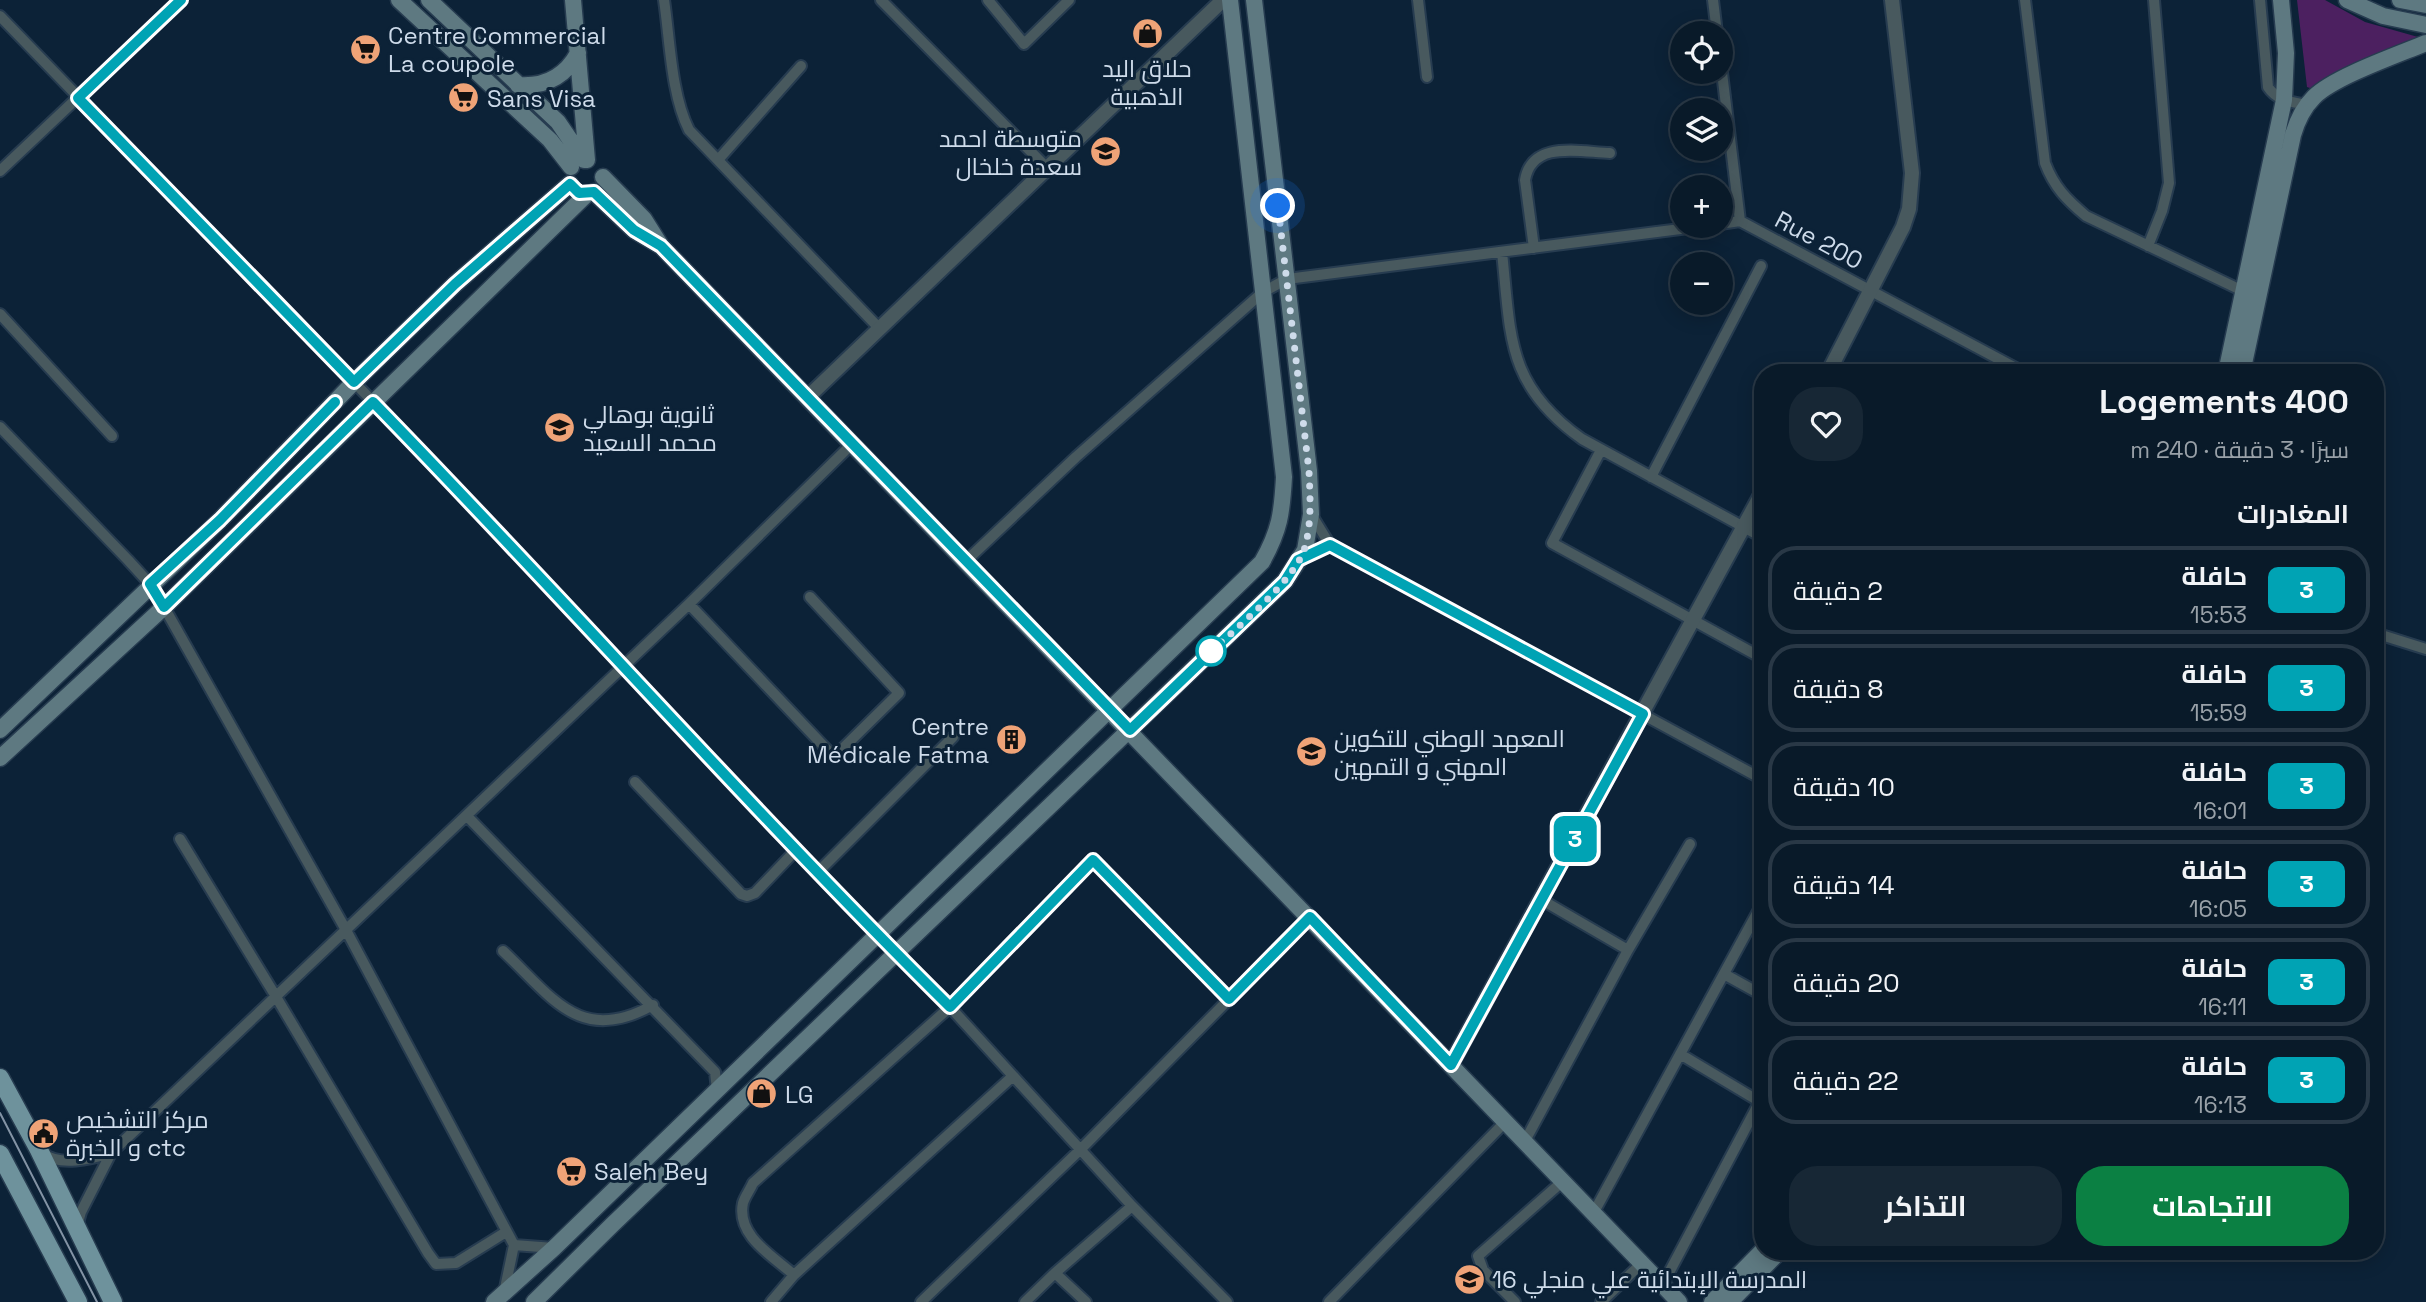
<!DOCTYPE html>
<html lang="ar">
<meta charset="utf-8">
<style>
:root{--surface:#091a29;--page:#172735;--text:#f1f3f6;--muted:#99a1a8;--line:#293846;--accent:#0b8043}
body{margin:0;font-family:"Space Grotesk",Cairo,sans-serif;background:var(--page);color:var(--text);direction:rtl;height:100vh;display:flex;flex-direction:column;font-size:26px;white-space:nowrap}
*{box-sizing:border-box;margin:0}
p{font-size:23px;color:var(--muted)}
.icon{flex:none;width:38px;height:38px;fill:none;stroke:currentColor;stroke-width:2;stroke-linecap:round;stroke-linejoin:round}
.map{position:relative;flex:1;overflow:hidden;direction:ltr}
.drawer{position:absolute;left:1754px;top:364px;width:630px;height:896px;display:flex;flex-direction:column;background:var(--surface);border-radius:28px;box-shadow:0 4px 18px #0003,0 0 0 2px var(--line);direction:rtl}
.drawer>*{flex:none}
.badge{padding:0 14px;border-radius:10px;font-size:24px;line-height:46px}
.buttons{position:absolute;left:1670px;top:21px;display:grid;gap:14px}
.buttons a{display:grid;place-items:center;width:63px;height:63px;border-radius:50%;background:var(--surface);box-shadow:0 4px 18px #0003,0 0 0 2px var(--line);font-size:35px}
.you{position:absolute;width:35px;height:35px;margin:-18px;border:5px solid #fff;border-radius:50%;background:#1a73e8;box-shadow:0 0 0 10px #1a73e833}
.map>.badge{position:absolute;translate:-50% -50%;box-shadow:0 0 0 4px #fff}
h2{padding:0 35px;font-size:26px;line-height:63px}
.round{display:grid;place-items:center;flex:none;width:74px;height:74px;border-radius:28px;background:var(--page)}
.summary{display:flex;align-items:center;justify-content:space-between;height:119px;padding:0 35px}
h1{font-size:33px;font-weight:700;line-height:52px}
.cta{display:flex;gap:14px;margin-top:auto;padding:14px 35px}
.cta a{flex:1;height:80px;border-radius:28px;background:var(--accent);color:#fff;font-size:28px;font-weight:700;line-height:80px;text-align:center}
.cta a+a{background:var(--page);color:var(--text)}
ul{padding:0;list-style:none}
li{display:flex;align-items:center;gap:21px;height:88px;margin:0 14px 10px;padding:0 21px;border:4px solid var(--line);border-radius:28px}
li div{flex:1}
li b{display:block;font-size:26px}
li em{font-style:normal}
li .badge{min-width:77px;font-weight:700;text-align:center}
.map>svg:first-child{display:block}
.green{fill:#4c2060}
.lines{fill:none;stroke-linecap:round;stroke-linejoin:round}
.minor-casing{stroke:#273c50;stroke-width:14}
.tertiary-casing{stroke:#273c50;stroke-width:18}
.secondary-casing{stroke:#273c50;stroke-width:19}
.primary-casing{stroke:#273c50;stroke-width:21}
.minor{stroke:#48595e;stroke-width:10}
.tertiary{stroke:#48595e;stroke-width:14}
.secondary{stroke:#5e7981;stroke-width:16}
.primary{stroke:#6e929c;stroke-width:18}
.tram{stroke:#8393a5;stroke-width:2}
.line-casing{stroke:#fff;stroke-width:16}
.line{stroke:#00a3b4;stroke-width:10}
.walk{stroke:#cedbea;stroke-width:7;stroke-dasharray:0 12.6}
.stop-dot{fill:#fff;stroke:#00a3b4;stroke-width:3.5}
.labels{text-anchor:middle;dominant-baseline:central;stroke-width:6;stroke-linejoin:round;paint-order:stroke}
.poi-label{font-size:24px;fill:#cedbea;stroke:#0c2237;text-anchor:start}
.street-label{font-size:24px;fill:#cedbea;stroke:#0c2237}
</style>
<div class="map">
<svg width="2426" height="1302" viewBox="0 0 2426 1302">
<rect width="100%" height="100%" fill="#0c2237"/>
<path class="green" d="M2297,0H2325L2365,22L2418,37L2313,89L2307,87Z"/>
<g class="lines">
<defs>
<path id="minor" d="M664,0C670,40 671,94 689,130L878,327
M881,0L1047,168
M988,0L1024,44L1069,0
M1418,0L1427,77
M1713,0L1717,33
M2025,0L2045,163C2054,187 2067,200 2086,216L2243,291
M2260,0L2268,87C2277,101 2292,102 2307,105
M0,16L469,501L796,850L950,1007L1132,1206L1227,1302
M1720,56L1740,221L2025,373
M718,160L801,66
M0,171L181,0
M1720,224L1740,221
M2148,246L2162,211L2169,183L2154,0
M1534,248L1525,180C1532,140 1579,152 1610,153
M1502,252C1511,337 1506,385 1582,439L1762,537
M0,314L112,436
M0,427L128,560L150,584L164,607L346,930L514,1245L504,1293
M1601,450L1552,543L1762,658
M1651,477L1761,266
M1311,514L1330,545L1762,779
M1301,559L1330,545
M966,561L1076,457L1263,292L1287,279L1704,226
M689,604L834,757L899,693L810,597
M2375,633L2426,649
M635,782L741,894L747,896L755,893L796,850
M467,816L715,1072L717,1090
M180,839L275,995L428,1253L436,1264L456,1263L506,1232
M818,872L953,737
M1542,900L1628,950
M503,951C552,997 580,1046 653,1005
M1724,974L1762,995
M1680,1054L1762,1103
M1525,1141L1628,950L1690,844
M42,1153C60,1167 91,1159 111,1153L81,1212L77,1226
M111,1153L689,604L853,443
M1594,1212L1762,904
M514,1245L554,1248
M1055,1273L1086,1302
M794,1275C773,1256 736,1236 743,1203C745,1196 750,1190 753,1183L950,1007L1093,860L1229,999
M1663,1284L1760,1101
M771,1302L794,1275L1013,1076
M921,1302L1081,1149L1310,917
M1025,1302L1055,1273L1132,1206
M1329,1302L1506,1121
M1515,1302L1483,1270L1478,1256L1563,1181
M1601,1302L1642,1263"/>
<path id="tertiary" d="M1828,373L1903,227L1909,209L1912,173L1892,0
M808,397L1223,0
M1451,1064L1762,493"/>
<path id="secondary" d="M399,0L550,140L571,167
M429,0L558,122L584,160
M573,0L587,160
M2347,0L2383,16L2426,25
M2400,0L2426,5
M518,85C545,87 565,77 578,53
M603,177L644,219L661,246L1679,1302
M594,192L634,230L661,246
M2226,373L2284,100L2286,53L2281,0
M2242,373L2293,135C2297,121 2303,108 2314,97C2334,77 2397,55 2426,43
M0,730L220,520L354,382L455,284L570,184
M0,758L164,607L587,194
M494,1302L554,1248L1262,562C1280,530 1282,513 1284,477L1230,0
M534,1302L613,1224L1285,581L1305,550L1311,514L1309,471L1254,0
M1712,1302L1762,1251
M1730,1302L1780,1251"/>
<path id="primary" d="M0,1078L39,1150L113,1302
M0,1154L78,1302"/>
</defs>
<use href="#minor" class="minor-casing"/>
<use href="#tertiary" class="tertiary-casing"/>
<use href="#secondary" class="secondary-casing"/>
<use href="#primary" class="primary-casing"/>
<use href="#minor" class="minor"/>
<use href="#tertiary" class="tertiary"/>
<use href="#secondary" class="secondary"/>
<use href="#primary" class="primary"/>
<path class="tram" d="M0,1113L97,1302"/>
</g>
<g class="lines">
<defs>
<path id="line" d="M181,0L78,98L354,382L455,284L570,184L579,193L594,192L634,230L661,246L1130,730L1285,581L1298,560L1330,545L1643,714L1451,1065L1310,917L1229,999L1093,860L950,1007C752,811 568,602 373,402L164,607L150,584L220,520L335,402"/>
</defs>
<use href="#line" class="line-casing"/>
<use href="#line" class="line"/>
<path class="walk" d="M1211,651L1207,655C1233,631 1297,579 1305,547C1312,521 1310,496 1309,471L1278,206"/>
</g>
<defs>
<symbol id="shop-disc" viewBox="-11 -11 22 22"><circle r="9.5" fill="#efa377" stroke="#0c2237"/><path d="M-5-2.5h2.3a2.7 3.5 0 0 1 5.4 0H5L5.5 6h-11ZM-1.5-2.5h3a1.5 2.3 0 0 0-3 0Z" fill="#111"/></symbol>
<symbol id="supermarket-disc" viewBox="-11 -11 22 22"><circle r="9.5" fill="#efa377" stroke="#0c2237"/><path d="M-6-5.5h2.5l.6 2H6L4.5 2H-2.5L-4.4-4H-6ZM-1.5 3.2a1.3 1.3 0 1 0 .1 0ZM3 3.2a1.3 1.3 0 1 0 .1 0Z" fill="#111"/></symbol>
<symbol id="school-disc" viewBox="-11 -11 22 22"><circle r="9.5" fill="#efa377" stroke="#0c2237"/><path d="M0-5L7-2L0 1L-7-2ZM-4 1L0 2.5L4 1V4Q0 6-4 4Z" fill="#111"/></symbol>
<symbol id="building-disc" viewBox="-11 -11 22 22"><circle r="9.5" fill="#efa377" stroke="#0c2237"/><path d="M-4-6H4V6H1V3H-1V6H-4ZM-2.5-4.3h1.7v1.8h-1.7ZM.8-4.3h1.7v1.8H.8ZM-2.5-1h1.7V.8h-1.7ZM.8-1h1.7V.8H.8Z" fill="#111"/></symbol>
<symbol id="university-disc" viewBox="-11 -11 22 22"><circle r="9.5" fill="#efa377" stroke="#0c2237"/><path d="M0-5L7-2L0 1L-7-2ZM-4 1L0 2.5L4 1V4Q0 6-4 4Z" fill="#111"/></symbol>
<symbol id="civic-disc" viewBox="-11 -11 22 22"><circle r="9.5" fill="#efa377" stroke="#0c2237"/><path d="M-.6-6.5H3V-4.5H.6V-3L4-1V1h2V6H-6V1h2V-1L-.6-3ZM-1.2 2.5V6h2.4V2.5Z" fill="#111"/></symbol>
</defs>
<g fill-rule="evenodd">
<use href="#shop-disc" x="1130" y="16" width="35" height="35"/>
<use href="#supermarket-disc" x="348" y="32" width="35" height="35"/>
<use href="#supermarket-disc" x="446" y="80" width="35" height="35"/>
<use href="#school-disc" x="1088" y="134" width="35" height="35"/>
<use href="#school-disc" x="542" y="410" width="35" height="35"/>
<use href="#building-disc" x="994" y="722" width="35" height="35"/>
<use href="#university-disc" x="1294" y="734" width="35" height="35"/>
<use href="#shop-disc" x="744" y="1076" width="35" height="35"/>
<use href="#civic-disc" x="26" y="1116" width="35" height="35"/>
<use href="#supermarket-disc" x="554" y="1154" width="35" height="35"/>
<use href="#school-disc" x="1452" y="1262" width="35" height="35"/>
</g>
<circle class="stop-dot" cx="1211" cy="651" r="14"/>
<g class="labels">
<g class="poi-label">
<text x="388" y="35">Centre Commercial<tspan x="388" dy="28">La coupole</tspan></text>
<text x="1147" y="68" text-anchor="middle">حلاق اليد<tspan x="1147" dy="28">الذهبية</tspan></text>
<text x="487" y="98">Sans Visa</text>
<text x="1082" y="138" text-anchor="end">متوسطة احمد<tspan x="1082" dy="28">سعدة خلخال</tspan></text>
<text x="583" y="414">ثانوية بوهالي<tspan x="583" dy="28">محمد السعيد</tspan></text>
<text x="989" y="726" text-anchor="end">Centre<tspan x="989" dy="28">Médicale Fatma</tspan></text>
<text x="1334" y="738">المعهد الوطني للتكوين<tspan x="1334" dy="28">المهني و التمهين</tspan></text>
<text x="785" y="1094">LG</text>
<text x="66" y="1119">مركز التشخيص<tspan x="66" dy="28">و الخبرة ctc</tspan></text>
<text x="594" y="1171">Saleh Bey</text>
<text x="1492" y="1279">المدرسة الإبتدائية علي منجلي 16</text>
</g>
<g class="street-label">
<text transform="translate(1819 240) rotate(28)">Rue 200</text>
</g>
</g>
</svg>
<div class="buttons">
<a><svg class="icon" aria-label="locate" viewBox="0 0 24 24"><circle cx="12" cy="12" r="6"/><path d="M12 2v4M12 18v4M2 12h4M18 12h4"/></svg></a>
<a><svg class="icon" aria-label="layers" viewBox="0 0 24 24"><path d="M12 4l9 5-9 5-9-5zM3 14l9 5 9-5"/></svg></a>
<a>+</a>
<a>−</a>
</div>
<div class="you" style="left:1278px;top:206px"></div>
<b class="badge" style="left:1575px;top:839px;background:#00a3b4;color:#fff">3</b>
<section class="drawer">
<div class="summary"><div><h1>400 Logements</h1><p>سيرًا · 3 دقيقة · 240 m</p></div><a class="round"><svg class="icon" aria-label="heart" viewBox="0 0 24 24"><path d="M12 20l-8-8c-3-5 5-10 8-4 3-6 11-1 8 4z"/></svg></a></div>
<h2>المغادرات</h2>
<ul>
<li><span class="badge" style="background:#00a3b4;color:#fff">3</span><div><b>حافلة</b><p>15:53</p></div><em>2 دقيقة</em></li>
<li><span class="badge" style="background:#00a3b4;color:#fff">3</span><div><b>حافلة</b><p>15:59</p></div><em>8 دقيقة</em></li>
<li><span class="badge" style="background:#00a3b4;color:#fff">3</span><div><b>حافلة</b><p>16:01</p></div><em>10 دقيقة</em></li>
<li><span class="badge" style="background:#00a3b4;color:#fff">3</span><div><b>حافلة</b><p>16:05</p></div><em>14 دقيقة</em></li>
<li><span class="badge" style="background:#00a3b4;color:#fff">3</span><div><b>حافلة</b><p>16:11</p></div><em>20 دقيقة</em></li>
<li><span class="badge" style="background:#00a3b4;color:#fff">3</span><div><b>حافلة</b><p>16:13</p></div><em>22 دقيقة</em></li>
</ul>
<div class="cta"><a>الاتجاهات</a><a>التذاكر</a></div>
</section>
</div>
